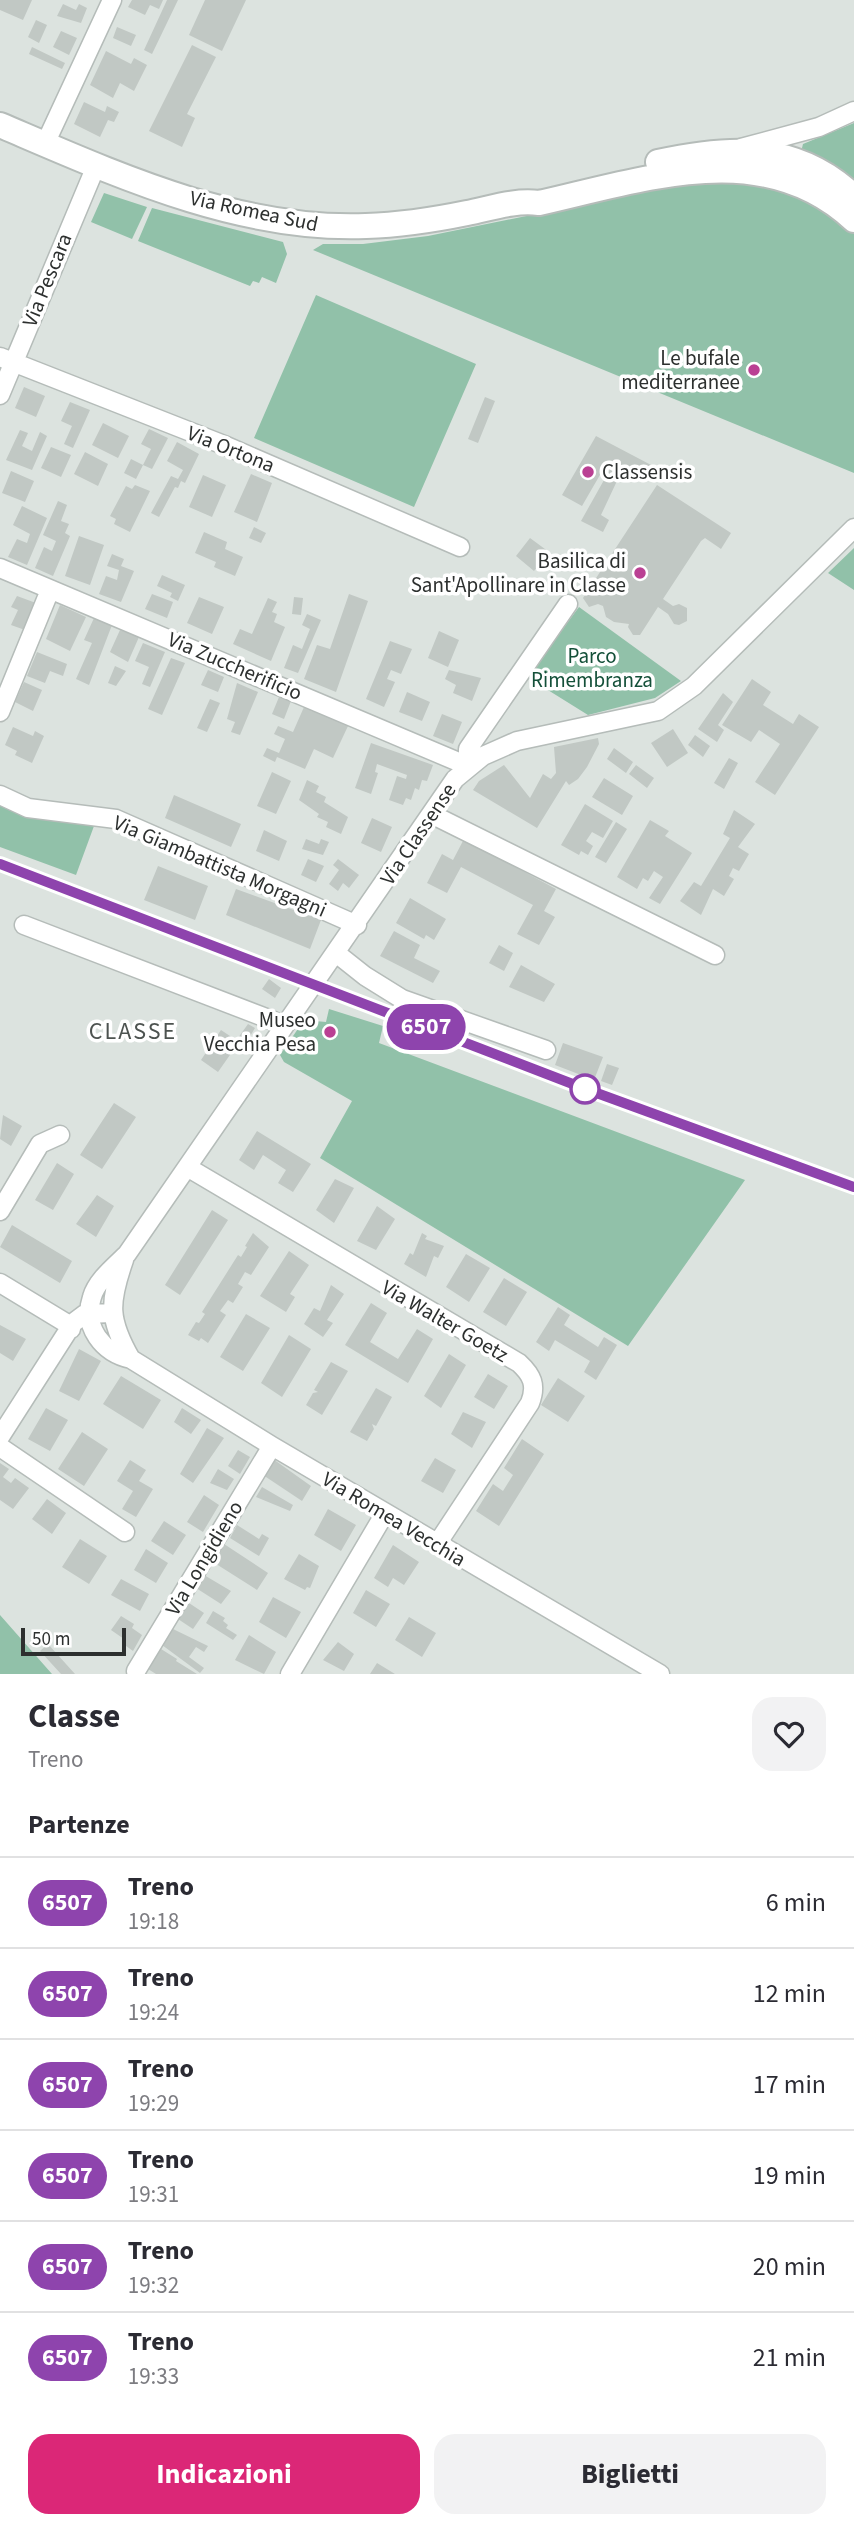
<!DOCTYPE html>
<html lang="it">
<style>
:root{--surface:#fff;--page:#f2f2f3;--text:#2b2b33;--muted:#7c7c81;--line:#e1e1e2;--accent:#db2777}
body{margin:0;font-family:"Source Sans 3",sans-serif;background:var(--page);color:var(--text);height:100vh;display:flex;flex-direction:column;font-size:26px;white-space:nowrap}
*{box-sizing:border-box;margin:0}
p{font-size:23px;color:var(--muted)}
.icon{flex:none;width:38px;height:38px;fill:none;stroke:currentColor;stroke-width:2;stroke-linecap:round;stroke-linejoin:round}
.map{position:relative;height:1674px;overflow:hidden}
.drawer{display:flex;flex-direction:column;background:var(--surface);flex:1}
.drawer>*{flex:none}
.badge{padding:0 14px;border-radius:23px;font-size:24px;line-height:46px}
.scale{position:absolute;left:21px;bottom:18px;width:105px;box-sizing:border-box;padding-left:7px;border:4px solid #2d302f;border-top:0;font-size:19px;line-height:24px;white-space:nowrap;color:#2d302f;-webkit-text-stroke:5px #fff;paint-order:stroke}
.map>.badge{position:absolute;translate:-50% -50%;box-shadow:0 0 0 4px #fff}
h2{padding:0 28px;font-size:26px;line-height:63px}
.round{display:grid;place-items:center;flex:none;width:74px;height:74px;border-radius:21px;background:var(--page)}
.overview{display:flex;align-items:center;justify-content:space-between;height:119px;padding:0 28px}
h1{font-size:33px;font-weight:700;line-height:52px}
.button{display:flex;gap:14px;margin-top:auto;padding:14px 28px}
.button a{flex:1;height:80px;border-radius:21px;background:var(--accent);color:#fff;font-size:28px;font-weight:700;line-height:80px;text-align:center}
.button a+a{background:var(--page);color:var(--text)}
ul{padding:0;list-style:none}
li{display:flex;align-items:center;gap:21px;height:91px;padding:0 28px;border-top:2px solid var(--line)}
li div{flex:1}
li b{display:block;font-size:26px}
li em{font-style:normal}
li .badge{min-width:77px;font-weight:700;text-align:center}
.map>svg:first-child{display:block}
.green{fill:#91c1a9}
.building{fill:#c1c8c4}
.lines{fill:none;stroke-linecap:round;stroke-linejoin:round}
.street-casing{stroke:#b5bcb9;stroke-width:21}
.secondary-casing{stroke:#b5bcb9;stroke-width:28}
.street{stroke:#fff;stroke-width:18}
.secondary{stroke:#fff;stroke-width:24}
.rail{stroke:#696d6b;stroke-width:4.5;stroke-dasharray:14 7;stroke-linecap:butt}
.line-casing{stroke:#fff;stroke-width:16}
.line{stroke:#8e44ad;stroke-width:10}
.poi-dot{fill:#ba4093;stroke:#fff;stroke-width:2.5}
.stop-dot{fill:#fff;stroke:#8e44ad;stroke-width:3.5}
.labels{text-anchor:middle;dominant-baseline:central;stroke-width:7;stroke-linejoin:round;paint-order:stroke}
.street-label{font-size:21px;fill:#2d302f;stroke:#fff}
.poi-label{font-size:21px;fill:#2d302f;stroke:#fff;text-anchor:end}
.park-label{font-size:21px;fill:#145039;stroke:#fff}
.quarter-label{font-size:24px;letter-spacing:2px;fill:#4d5350;stroke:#fff}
</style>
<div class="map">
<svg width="854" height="1674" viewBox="0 0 854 1674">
<rect width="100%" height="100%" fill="#dce3df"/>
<path class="green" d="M854,123V179L834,165L801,152L803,144Z
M736,178L780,186L836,217L854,234V473L313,250L323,244H363L428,236L694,182Z
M104,193L147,207L132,239L91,222Z
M152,208L283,242L287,254L276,283L262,277L259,283L253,281L250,286L138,241Z
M316,295L476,364L414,507L254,438Z
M854,548V590L828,573Z
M579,607L681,681L655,698L588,715L527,677Z
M0,802L26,812L94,826L76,875L0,847Z
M329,1009L383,1026L379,1043L745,1180L628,1346L320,1158L352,1101L284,1062L280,1055L304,1020L326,1022Z
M0,1615L52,1674H0Z"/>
<path class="building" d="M0,0H32L23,20L0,10Z
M132,0H163L159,9L150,5L145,15L128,7Z
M167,0H178L152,54L144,50Z
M205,0H246L222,51L189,35Z
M63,4L76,10L79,4L87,8L81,23L57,16Z
M36,20L47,25L39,43L28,37Z
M117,27L136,35L131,46L113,38Z
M61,31L77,38L69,55L53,47Z
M192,45L216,57L187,114L195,118L182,147L149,131Z
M32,47L65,63L62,69L29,54Z
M106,51L131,64L134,58L147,65L134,91L120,83L113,98L90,85Z
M84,102L105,112L107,106L119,112L114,122L108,120L100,137L74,124Z
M24,387L45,396L36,417L15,408Z
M485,397L495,401L478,443L468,439Z
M70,402L90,410L73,448L64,444L72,426L61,421Z
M103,423L129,436L118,458L92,445Z
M149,429L168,438L152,469L143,465L136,479L124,473L131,459L143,465L151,449L141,444Z
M20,430L28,433L22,446L32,451L40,432L47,436L32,470L6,460Z
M596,436L653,466L645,478L624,466L601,515L609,520L603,532L581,521L613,464L608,461L582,506L562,495Z
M177,442L199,454L185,483L181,481L178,488L175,487L159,517L151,513L171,476L178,479L183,470L167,461Z
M51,447L71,455L61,477L41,468Z
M85,452L108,464L98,486L74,474Z
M11,471L34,481L25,502L2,493Z
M251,474L272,483L257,522L234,512Z
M203,475L226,485L212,517L189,507Z
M135,485L150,491L130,532L114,524L116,519L110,516L126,486L132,489Z
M657,485L731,533L721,549L705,538L701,541L663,599L673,606L679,604L687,608V621L679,625L674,624L668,614L658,607L640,635H633L628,627L629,624L614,622L606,617L603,606L598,604L589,607L583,598Z
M58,501L67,505L61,521L69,524L65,533L70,536L53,576L35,568L44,547L52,551L56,541L43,535Z
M22,506L47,518L27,565L8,557L17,539L27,543L30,534L13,525Z
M254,527L266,533L261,543L249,538Z
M204,532L227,542L225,549L243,557L235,576L214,567L216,562L195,553Z
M79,536L104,545L90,585L65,576Z
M530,538L549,552L534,571L516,556Z
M112,554L124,559L121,566L134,571L121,602L99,594L106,576L117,580L119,570L107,566Z
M162,575L185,585L178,601L170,597L172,593L157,586Z
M152,594L173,602L167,618L145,609Z
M349,594L368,601L336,692L304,679L317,645L330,649Z
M17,596L36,603L25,630L11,625L18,610L11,607Z
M199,597L224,607L212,634L187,623Z
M294,597L303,598L301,615L292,614Z
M268,598L277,602L272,612L277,614L274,622L285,627L271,661L233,644L240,629L252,634Z
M60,605L86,617L70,651L46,639Z
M307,614L321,620L298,673L284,668L293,645L302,649L310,629L302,625Z
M94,618L112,625L89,685L76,679L92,643L84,640Z
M120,630L139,637L128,662L110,652Z
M439,631L459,640L448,667L428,658Z
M390,641L412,649L401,674L391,670L387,679L395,682L384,707L366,699Z
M143,643L165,652L150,687L142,684L149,667L135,661Z
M37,652L67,664L63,676L50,671L45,683L27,676Z
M171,658L185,663L162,715L148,709Z
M115,666L126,671L116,686L108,683Z
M208,670L224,677L218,692L201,685Z
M449,670L481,678L472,701L453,693L456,685L445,679Z
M752,679L771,692L763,705L793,724L799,714L819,727L775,795L755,782L780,744L759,730L751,742L722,725Z
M24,682L42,690L33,711L15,702Z
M237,683L258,692L240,735L231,732L235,722L227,719Z
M407,692L430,702L422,721L399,712Z
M723,693L733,702L718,725L724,730L717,742L698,729Z
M279,697L291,701L284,719L272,714Z
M210,699L220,703L207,732L197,728Z
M304,707L348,726L333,758L314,749L305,769L277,757L275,762L263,756L267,748L279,753L285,739L274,734L278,726L293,732Z
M442,714L462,722L453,744L433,736Z
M13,727L33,736L35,731L44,736L32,763L15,755L17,751L5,745Z
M673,729L688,753L667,767L651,743Z
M695,735L710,746L703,757L688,745Z
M598,738L599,744L587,767L578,779L569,785L566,781L537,828L473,790L479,781L504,765L530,798L543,774L551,779L556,773L554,747Z
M371,743L433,765L427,781L422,780L419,790L415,788L411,800L406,798L403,805L389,800L397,776L406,779L407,775L377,764L375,772L378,773L371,794L355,788Z
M614,748L633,762L626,773L607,759Z
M729,758L738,763L724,789L714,783Z
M636,765L654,778L647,788L629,774Z
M272,772L291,781L276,814L257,806Z
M604,778L633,796L622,815L592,797Z
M307,780L319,786L316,792L326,797L324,802L348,817L341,834L326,827L328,822L317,817L319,814L299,800Z
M174,795L241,824L231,847L165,818Z
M585,804L613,821L603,838L592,832L586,841L593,846L588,855L581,851L579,855L561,845Z
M734,810L755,824L738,847L749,854L739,871L733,868L729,876L734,879L724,896L713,889L701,915L680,901L694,882L701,886L730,838L723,834Z
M372,818L392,827L381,852L361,843Z
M650,820L669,831L665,836L692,853L660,904L649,898L663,877L654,871L648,881L643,878L637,889L617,877Z
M616,822L627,829L606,863L595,857Z
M264,830L287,841L279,861L256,851Z
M306,839L319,844L321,839L329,842L323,855L302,849Z
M464,839L556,889L544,911L555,917L539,945L517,934L533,905L461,867L447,893L427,883L442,854L453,860Z
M308,859L324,866L316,882L301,875Z
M338,859L359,875L349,888L343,883L338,891L329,884L339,870L333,865Z
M158,866L208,886L195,920L144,900Z
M236,889L321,920L310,949L226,915Z
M410,898L446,919L434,940L426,935L424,939L396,923Z
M394,931L420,945L414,958L440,971L433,983L380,956Z
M499,945L513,953L504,971L489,963Z
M521,965L555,984L544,1002L509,987Z
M269,979L281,988L275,998L262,989Z
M248,1024L255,1028L246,1043L238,1038Z
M221,1030L239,1042L218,1072L201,1060Z
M563,1043L603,1057L594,1080L555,1065Z
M607,1064L619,1068L612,1085L601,1081Z
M114,1103L136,1117L102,1169L80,1155Z
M3,1115L22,1126L11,1146L0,1139Z
M257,1131L311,1164L293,1192L278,1183L286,1170L263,1155L254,1170L239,1160Z
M57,1163L74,1174L53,1210L35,1200Z
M335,1179L354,1188L334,1223L316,1210Z
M97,1195L114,1206L96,1237L76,1224Z
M377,1206L395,1219L376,1250L357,1241Z
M212,1210L228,1220L180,1295L165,1285Z
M12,1225L72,1261L60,1283L0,1247Z
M253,1233L269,1247L251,1275L245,1272L238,1284L243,1287L233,1303L228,1300L220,1311L226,1315L208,1343L201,1338L199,1341L188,1335L196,1322L199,1323L205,1314L202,1312L238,1255L241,1257L247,1247L245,1246Z
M422,1233L427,1236L425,1239L444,1246L438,1258L434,1256L426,1277L404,1264L410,1253L413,1255Z
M289,1251L309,1265L290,1294L295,1297L286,1312L260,1296Z
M466,1254L490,1268L469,1302L446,1287Z
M504,1278L527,1292L506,1326L483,1312Z
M331,1285L344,1294L327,1320L333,1323L323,1337L304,1324L314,1308L320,1311Z
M371,1303L387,1313L370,1342L398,1359L417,1329L433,1339L408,1383L345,1345Z
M558,1307L570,1315L564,1325L598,1347L604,1337L617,1345L596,1380L584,1372L590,1361L555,1340L549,1351L536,1342Z
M246,1314L270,1328L243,1371L220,1357Z
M0,1325L26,1339L13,1361L0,1353Z
M289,1335L311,1349L282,1397L261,1383Z
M79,1349L101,1361L79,1401L59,1391Z
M449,1354L466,1365L441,1408L424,1396Z
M331,1362L348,1371L322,1415L306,1405L313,1393L318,1392L314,1390Z
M488,1374L508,1386L494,1409L474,1397Z
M121,1376L161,1400L143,1429L103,1404Z
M558,1378L585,1396L568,1422L541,1405Z
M376,1388L392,1397L376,1426L372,1424L374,1429L367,1441L350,1432Z
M46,1408L68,1420L50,1451L28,1439Z
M182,1408L201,1420L191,1434L174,1422Z
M463,1412L486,1422L472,1448L451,1434Z
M207,1428L224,1438L193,1483L180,1474Z
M82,1432L108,1449L84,1486L58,1469Z
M522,1439L544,1454L499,1526L476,1511L493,1484L503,1491L513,1475L504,1468Z
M238,1450L250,1457L240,1474L228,1466Z
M435,1458L456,1470L443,1493L421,1481Z
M273,1459L311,1486L302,1501L263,1475Z
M130,1460L146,1470L139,1481L153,1489L136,1517L122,1509L133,1491L117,1481Z
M0,1463L9,1469L3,1477L11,1483L15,1478L29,1488L13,1509L0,1500Z
M218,1469L234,1479L227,1490L210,1483Z
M262,1487L293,1505L290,1511L256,1497Z
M204,1495L219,1505L203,1532L187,1522Z
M47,1499L66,1513L52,1534L32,1519Z
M328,1509L356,1525L341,1551L314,1535Z
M164,1521L186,1535L173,1555L151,1541Z
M237,1525L259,1539L262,1534L269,1538L259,1556L230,1538Z
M80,1539L107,1556L89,1584L62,1567Z
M224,1544L268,1573L257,1590L213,1562Z
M393,1545L419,1562L404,1585L393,1578L388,1587L374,1578Z
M146,1549L168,1563L156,1583L134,1570Z
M299,1554L319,1566L310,1588L307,1587L305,1590L284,1579Z
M204,1575L231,1591L221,1604L196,1588Z
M121,1579L149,1594L140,1611L111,1595Z
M366,1590L390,1604L376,1627L353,1613Z
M273,1597L301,1612L286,1638L259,1622Z
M189,1603L204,1613L193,1629L178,1619Z
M213,1611L225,1618L223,1621L228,1625L226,1628L237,1635L233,1640L206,1623Z
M121,1616L134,1624L132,1628L142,1635L133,1651L122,1643L124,1639L111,1630Z
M409,1617L436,1633L422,1657L395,1640Z
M173,1629L208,1646L204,1652L196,1647L189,1657L204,1668L200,1673L162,1645Z
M249,1635L276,1652L264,1674L235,1660Z
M338,1642L354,1654L344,1671L323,1660Z
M48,1644L75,1674H61L40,1651Z
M161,1649L177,1659L176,1661L197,1674H156L148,1669Z
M377,1663L395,1674H370Z"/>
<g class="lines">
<defs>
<path id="street" d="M45,144L112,0
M741,148L819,127L854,111
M0,357L224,445L460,547
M0,395L96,166
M0,568L468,766
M0,712L50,590
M468,766V749L568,604
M0,795L28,808L116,819L357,925
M431,814L715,955
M24,925L274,1021
M336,953L365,976L402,999L546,1050
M187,1167L519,1363C532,1375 537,1385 530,1403L437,1544
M0,1211L40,1144L60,1135
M124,1260C109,1303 108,1319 131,1359
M0,1283L66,1323L71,1329
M0,1437L73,1323L85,1314L112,1313
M0,1447L125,1532
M136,1671L272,1446
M290,1674L385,1513
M660,1674L272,1446L131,1359C103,1353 82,1327 92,1297C97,1280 115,1266 127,1254L455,779L483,756L517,741L658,711L694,686L854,528"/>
<path id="secondary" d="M0,125C115,174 238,231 366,226C400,225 433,220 467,213C492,208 514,200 539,203C646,179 764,136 854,220
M658,162C730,146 797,142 854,197"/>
</defs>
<use href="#street" class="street-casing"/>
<use href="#secondary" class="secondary-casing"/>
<use href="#street" class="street"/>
<use href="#secondary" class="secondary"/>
<path class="rail" d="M0,863L583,1088L854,1187"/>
</g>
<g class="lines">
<defs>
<path id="line" d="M0,864L583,1088L854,1187"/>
</defs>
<use href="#line" class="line-casing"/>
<use href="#line" class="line"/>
</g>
<g class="poi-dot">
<circle cx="754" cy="370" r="7"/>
<circle cx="588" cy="472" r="7"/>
<circle cx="640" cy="573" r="7"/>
<circle cx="330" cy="1032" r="7"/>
</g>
<circle class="stop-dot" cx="585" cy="1089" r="14"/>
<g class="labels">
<g class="street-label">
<text transform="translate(254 211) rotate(12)">Via Romea Sud</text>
<text transform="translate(47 280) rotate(-68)">Via Pescara</text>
<text transform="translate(231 449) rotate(22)">Via Ortona</text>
<text transform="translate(235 666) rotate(23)">Via Zuccherificio</text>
<text transform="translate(418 834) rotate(-56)">Via Classense</text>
<text transform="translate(220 866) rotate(23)">Via Giambattista Morgagni</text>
<text transform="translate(445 1321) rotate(30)">Via Walter Goetz</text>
<text transform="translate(394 1519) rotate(31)">Via Romea Vecchia</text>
<text transform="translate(204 1558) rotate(-59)">Via Longidieno</text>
</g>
<g class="poi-label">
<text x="740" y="358">Le bufale<tspan x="740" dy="24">mediterranee</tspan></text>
<text x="602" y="472" text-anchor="start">Classensis</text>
<text x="626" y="561">Basilica di<tspan x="626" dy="24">Sant'Apollinare in Classe</tspan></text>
<text x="316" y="1020">Museo<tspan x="316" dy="24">Vecchia Pesa</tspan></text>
</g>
<g class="park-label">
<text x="592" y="656">Parco<tspan x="592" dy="24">Rimembranza</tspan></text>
</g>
<g class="quarter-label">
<text x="133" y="1031">CLASSE</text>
</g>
</g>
</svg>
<div class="scale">50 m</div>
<b class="badge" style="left:426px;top:1027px;background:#8e44ad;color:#fff">6507</b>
</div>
<section class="drawer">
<div class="overview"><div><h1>Classe</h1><p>Treno</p></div><a class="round"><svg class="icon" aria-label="heart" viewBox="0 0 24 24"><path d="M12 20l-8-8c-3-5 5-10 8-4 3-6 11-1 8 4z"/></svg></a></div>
<h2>Partenze</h2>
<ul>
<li><span class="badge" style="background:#8e44ad;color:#fff">6507</span><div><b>Treno</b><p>19:18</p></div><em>6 min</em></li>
<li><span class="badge" style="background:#8e44ad;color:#fff">6507</span><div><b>Treno</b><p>19:24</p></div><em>12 min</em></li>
<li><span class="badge" style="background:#8e44ad;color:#fff">6507</span><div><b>Treno</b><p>19:29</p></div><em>17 min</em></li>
<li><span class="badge" style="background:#8e44ad;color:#fff">6507</span><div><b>Treno</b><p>19:31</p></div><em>19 min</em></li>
<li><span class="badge" style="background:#8e44ad;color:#fff">6507</span><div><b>Treno</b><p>19:32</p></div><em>20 min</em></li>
<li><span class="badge" style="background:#8e44ad;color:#fff">6507</span><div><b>Treno</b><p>19:33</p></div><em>21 min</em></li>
</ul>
<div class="button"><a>Indicazioni</a><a>Biglietti</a></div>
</section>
